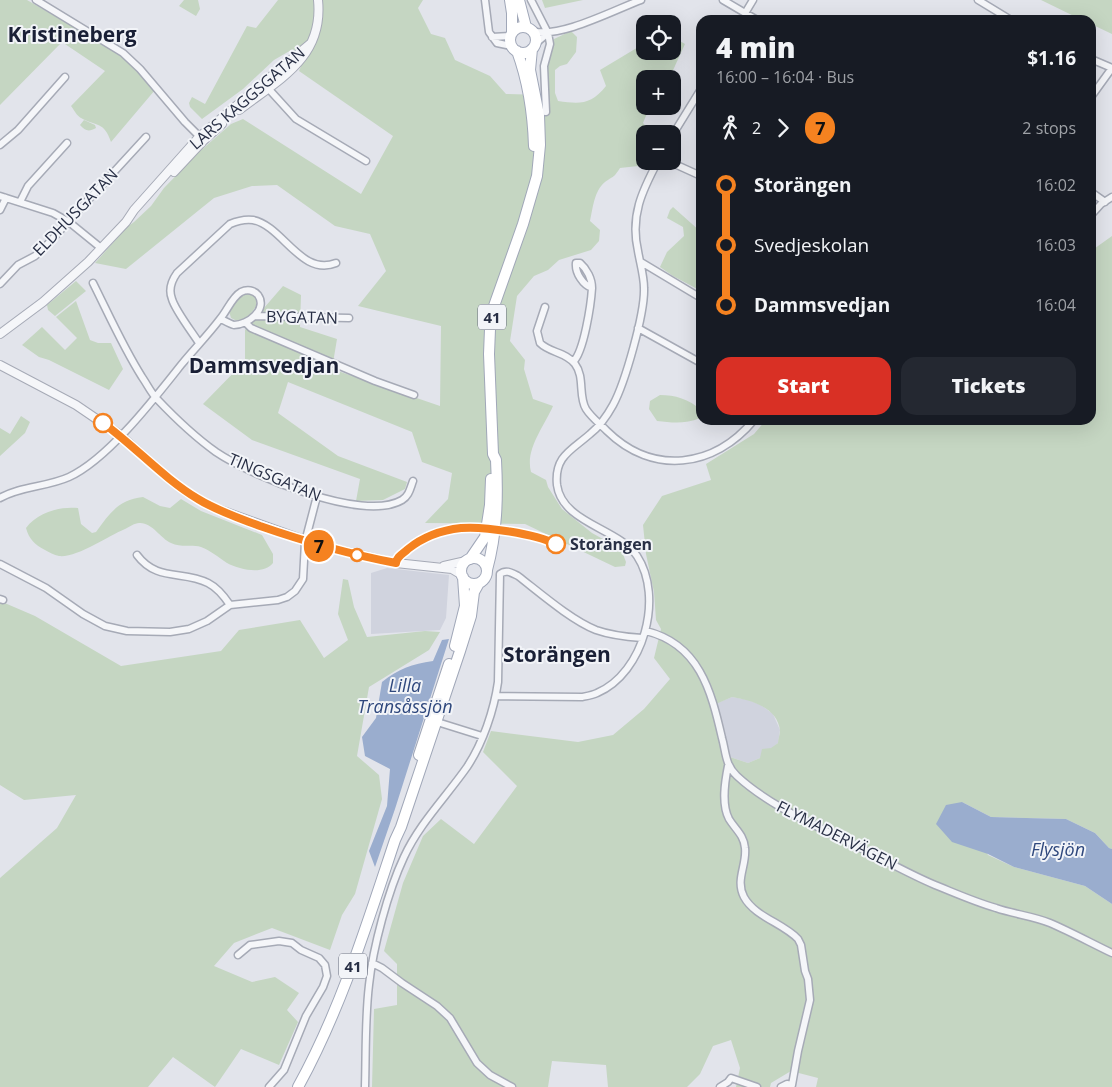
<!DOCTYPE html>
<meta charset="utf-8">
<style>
:root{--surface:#171b24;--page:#242831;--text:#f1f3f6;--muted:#9ea1a6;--accent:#d93025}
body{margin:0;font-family:"Open Sans",sans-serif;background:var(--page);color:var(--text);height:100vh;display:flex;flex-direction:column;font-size:19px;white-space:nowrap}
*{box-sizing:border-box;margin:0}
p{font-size:16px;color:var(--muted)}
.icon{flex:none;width:28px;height:28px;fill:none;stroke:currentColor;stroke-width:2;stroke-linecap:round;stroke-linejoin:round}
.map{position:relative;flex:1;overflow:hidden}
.side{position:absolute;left:696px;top:15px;width:400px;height:410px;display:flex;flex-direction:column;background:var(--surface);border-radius:15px;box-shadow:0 5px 20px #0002}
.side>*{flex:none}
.badge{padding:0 10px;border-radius:16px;font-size:18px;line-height:32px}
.controls{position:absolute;left:636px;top:15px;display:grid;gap:10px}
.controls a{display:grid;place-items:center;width:45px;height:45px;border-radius:10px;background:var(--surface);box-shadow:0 5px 20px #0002;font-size:25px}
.map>.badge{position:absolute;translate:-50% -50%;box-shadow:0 0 0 2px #fff}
.legs{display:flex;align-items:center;gap:8px;height:55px;padding:0 20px;font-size:16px}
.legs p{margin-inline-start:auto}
.headline{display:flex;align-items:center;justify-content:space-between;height:85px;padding:0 20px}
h1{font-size:28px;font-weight:800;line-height:38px}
.action{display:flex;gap:10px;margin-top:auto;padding:10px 20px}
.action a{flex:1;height:58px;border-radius:15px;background:var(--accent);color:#fff;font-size:20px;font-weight:800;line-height:58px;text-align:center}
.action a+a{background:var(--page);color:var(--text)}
ul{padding:0 20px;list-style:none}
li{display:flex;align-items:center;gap:18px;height:60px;font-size:19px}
li i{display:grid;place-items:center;width:8px;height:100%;margin:0 6px;background:currentColor}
li i::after{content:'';width:12px;height:12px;margin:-6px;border:4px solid;border-radius:50%;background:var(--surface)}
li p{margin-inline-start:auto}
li:first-child i{background:linear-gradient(#0000 50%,currentColor 0)}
li:last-child i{background:linear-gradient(currentColor 50%,#0000 0)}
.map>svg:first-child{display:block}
.built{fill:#d0d3de}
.green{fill:#c5d6c2;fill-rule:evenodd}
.water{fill:#9aadce}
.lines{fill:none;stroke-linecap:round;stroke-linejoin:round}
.minor-casing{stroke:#a6aab6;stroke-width:9}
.tertiary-casing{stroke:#a6aab6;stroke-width:10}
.primary-casing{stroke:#a0a7b8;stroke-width:12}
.minor{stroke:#f5f6f9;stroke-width:6}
.tertiary{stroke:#f5f6f9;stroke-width:8}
.primary{stroke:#fff;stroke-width:10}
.line-1-casing{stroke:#fff;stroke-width:11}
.line-1{stroke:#f58220;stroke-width:8}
.stop-1-dot{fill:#fff;stroke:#f58220;stroke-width:2.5}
.labels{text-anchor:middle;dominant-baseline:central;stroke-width:4;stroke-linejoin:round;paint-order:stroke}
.shield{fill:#f2f4f8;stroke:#656a7b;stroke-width:1}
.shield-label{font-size:15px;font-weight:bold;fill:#282f45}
.street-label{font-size:16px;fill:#282f45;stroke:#f2f4f8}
.stop-label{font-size:16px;font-weight:bold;fill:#282f45;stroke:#f2f4f8;text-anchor:start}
.water-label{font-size:18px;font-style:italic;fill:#2f487d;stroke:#f2f4f8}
.district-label{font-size:21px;font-weight:bold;fill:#1a2036;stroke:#f2f4f8}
</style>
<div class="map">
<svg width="1112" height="1087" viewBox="0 0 1112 1087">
<rect width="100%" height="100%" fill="#e2e4eb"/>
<path class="built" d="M387,568L449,575L446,618L440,630L371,634V573Z
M732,697L749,700L761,705L773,714L780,730L778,743L760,758L748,763L730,757L715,704Z"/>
<path class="green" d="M0,0H27L119,53L155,90L111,142C104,121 97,127 81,118C77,116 74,110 71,106L105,71L62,42L0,105Z
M184,0H198L200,9L196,16L179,6Z
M278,0H423L418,8L431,34L445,38L455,60L490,76L506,94L542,95L545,55L554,39L571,31L577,37L576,52L567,64L560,66L555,70V93L558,101C580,104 591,105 606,86L600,70L645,43V51H672L673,37L685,44L669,79H645V106H650L643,123L653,134H645V161H651L643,168L638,166L620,168C613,179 613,176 605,182C594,191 593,208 590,221L600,230L599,241L591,250L559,260L548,270L534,276L517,296L510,341L525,360L524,369L533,399L553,406C544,427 525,449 531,472L546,480L548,487L562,509L592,533L621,549L626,562L625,566L615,567L525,524L425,523L448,499L452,473L422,462L412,432L288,382L278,413L338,456L407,482L405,489L383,500L356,501L360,479L252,440L203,404L245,361V330L283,286L301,295L300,327L337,339L332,369L440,406L441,326L358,306L386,271L370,234L335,226L277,185L252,186L214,198L126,269L95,263L127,227L134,222L151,206L164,188L199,152L231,124L243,119L361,194L393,136L299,71L302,64L293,49L274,60L243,89L202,119L190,107L189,103L192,97L205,104L247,26L256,28Z
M542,0H583L545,8Z
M1041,0H1112V34L1091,24V20H1082Z
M84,120L95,125L96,128C89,132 85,131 80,125Z
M673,207L701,232V291L673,276L660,267L667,252L684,236L683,227L667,218L670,210Z
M1112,236V849L1109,848L1095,833L1066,819L991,817L962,802L988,855L1014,867L1085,886L1112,904V1087H816L818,1078L791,1071L771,1083L770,1087H736L740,1068L731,1040L713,1046L700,1074L687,1087H608L606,1065L552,1061L548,1087H372L374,1009L397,1005V964L384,951L403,883L423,836L441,819L474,844L517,786L483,752L491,731L578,742L613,735L644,709L670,679L654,658L661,629L656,620L654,592L646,554L643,525L662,496L711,480L706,464L754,434L766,420H1091V251ZM732,697C750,700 778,707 780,731C780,734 778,739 778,743L771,748L762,749L760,758L748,763L730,757L716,704Z
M76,281L86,291L55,316L48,310L47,305Z
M246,294H249L256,297V306C250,316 242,325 231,318L229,311L239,298Z
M76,301L90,340L98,343H111L123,369L109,390L49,360L39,357L22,345L42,327L65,350L77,338L56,317Z
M660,395C675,395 689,399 701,410L700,418C686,424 673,423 657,421L649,409L650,401Z
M21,416L30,422L25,433L0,456V428L10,434Z
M143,497L160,506L170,508L181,499L201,511L262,535L273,554V563C264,575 240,570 227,563C218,557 211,551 201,547C192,544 181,548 171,543C160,538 152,522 139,523C135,523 129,527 125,529C108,536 77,558 59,556C54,555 49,552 45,550C35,545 29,539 26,528C37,513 59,506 78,508L81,524L92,533L96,532C110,513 118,500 143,497Z
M343,579L348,580L354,607L367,637L425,631L440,632L429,650L369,687L357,756L379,775L382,799L355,894L342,915L330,950L272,928L234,943L214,966L252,982L275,977L299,993L287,1010L298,1022L279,1065L241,1049L215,1087L173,1057L148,1087H0V878L57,828L76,795L24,800L0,785V601L35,616L121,666L221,651L239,630L300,620L324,658L348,640L338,614Z"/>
<path class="water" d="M449,639L395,809L375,867L369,851L387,806L390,769L365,756L362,737L376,718L382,682C398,669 412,664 433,661L442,640Z
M962,802L991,817L1066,819L1095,833L1109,848L1112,849V904L1085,886L1014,867L988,854L952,842L936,824L946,805Z"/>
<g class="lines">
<defs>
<path id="minor" d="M36,0L123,53L140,69L185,122L203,140
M485,0L489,32L497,43L511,46
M531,0L548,33L550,44L544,66L546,112
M723,0L757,20
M978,0L1011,20
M741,20L753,0
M533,31C559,39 614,10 641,0
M492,37L510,36
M535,44L548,33
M1091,59L1112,68
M266,86L296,119L366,161
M1091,97L1112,68
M672,136L701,89
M0,145L18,130L65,77
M668,161L701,176
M1091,192L1105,202
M0,196L53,213L69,222L101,248
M20,202L28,186L67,143
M0,210L6,198
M1091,215L1101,204L1112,197
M641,262L701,298
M93,283C109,315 123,347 142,377C147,384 151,393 157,399C175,418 195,437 216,452C250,475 363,523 402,500C409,496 410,489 413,481
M0,284L18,265L35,256L44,248L146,137
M545,307L537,331L540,343C550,353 566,352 575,364C585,377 578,396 586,409C591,417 600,424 607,431C653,476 714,468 754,420
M255,316L349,318
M246,323L251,328L375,381L414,395
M638,328L701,363
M199,343C192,332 175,310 172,299C168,289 172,280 177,273L230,224C237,221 245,219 253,220C283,226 301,277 336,263
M573,362C584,352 591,304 592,288C592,279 587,269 580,263H576C575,273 583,285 592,288
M0,498C21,486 47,487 69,477C108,459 154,399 181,365C194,349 208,335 220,319C227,311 232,297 241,292C247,289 254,290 258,295C268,309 248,325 234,325C230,324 225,321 221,319
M137,555C157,582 183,570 208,583C218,588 224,596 230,605
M0,564L46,588L83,614L105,626L127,631L170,632L189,629L207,621L230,605L278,600L287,597L295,591L303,579L305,542L317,496
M0,599L3,600
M646,631C699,644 711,690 722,738C726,752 725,765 737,776C766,803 808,822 844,840C874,854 904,872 935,885C955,893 975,902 996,908C1013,914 1033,916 1050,923C1071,932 1091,943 1112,953
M496,696L582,697C587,696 593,695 597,693C644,673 664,597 637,556C618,528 562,523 557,485C554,456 572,450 590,434C600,426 607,416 613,405C625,383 645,313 644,288C644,276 640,263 638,251C630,216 642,191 658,161
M434,721L482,736
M728,766C725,781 721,804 729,819C735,829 744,835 745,848C747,865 735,880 744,897C755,917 783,923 798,939L801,945L805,971L808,979L810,1000L798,1051L792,1085L787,1084L781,1087
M238,955L250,945L279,941L292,943L301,950L319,958L325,965L327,976L323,987L306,1016L284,1070L269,1087
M372,963L382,968L402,983L437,1006L450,1018L477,1063L490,1075L512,1087
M365,1087C366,1053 365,1018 369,985C373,947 388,891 404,857C419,824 446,797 467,767C483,743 494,710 498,682L500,574C506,569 512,573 518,576C540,593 571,620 596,630C610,635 627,637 642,638
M720,1087L728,1082L731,1078L757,1087"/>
<path id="tertiary" d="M239,110C278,80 324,58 318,0
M174,172L203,141L222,124
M0,334L43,302L88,262L126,222L134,210L199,137L311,43
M0,365L76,405L120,435L162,473L187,492L212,507L318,545L396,563L452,569L462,575
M444,566L466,561"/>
<path id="primary" d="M510,0L512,13V32
M519,0L526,27
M510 40a13 13 0 1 1 26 0a13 13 0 1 1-26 0Z
M517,51C528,81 533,114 534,146
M461 571a13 13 0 1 1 26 0a13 13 0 1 1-26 0Z
M470,559L485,537L490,505L491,479
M487,570C497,533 498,498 496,460L493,454L489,354L490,329L494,306L523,224L537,176L540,145L539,115L530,70L532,49
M455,646L465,606L463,577
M419,755L449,664
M298,1087C341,1009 367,924 395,840L401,827L460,651L471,616L474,592L479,583"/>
</defs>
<use href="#minor" class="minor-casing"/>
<use href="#tertiary" class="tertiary-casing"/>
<use href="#primary" class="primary-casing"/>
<use href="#minor" class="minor"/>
<use href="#tertiary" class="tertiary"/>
<use href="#primary" class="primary"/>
</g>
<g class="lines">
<defs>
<path id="line-1" d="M103,423C136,447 163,478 198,499C217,511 239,518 260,526C306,542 348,554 396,563C397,556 403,554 408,549C423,537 442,530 461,528C485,526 535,534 556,544"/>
</defs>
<use href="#line-1" class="line-1-casing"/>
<use href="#line-1" class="line-1"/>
</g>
<g class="stop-1-dot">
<circle cx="103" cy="423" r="9"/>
<circle cx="556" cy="544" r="9"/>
<circle cx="357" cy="555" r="6"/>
</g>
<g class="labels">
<g class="shield">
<rect x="478" y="304.5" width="28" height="25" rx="4"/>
<rect x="339" y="953.5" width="28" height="25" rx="4"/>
</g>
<g class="shield-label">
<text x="492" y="317">41</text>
<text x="353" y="966">41</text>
</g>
<g class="street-label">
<text transform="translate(247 98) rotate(-41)">LARS KAGGSGATAN</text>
<text transform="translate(75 212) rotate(-46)">ELDHUSGATAN</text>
<text transform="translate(302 317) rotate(1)">BYGATAN</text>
<text transform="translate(275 477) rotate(23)">TINGSGATAN</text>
<text transform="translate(837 835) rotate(27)">FLYMADERVÄGEN</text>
</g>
<g class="stop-label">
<text x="570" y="544">Storängen</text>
</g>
<g class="water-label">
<text x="405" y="685">Lilla<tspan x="405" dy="21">Transåssjön</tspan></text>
<text x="1058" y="849">Flysjön</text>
</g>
<g class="district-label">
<text x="72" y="34">Kristineberg</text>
<text x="264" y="365">Dammsvedjan</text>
<text x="557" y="654">Storängen</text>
</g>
</g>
</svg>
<div class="controls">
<a><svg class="icon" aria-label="locate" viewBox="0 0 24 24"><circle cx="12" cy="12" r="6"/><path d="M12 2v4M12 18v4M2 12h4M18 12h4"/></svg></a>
<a>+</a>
<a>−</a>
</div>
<b class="badge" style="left:319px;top:546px;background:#f58220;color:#111">7</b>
<section class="side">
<div class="headline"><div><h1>4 min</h1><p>16:00 – 16:04 · Bus</p></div><b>$1.16</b></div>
<div class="legs"><svg class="icon" aria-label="walk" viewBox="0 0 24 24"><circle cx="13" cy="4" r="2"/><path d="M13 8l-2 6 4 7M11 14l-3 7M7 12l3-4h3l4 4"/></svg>2<svg class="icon" aria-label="forward" viewBox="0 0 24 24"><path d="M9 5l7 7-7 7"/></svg><b class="badge" style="background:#f58220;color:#111">7</b><p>2 stops</p></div>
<ul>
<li><i style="color:#f58220"></i><b>Storängen</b><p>16:02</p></li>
<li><i style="color:#f58220"></i><span>Svedjeskolan</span><p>16:03</p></li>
<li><i style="color:#f58220"></i><b>Dammsvedjan</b><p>16:04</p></li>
</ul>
<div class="action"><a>Start</a><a>Tickets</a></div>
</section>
</div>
